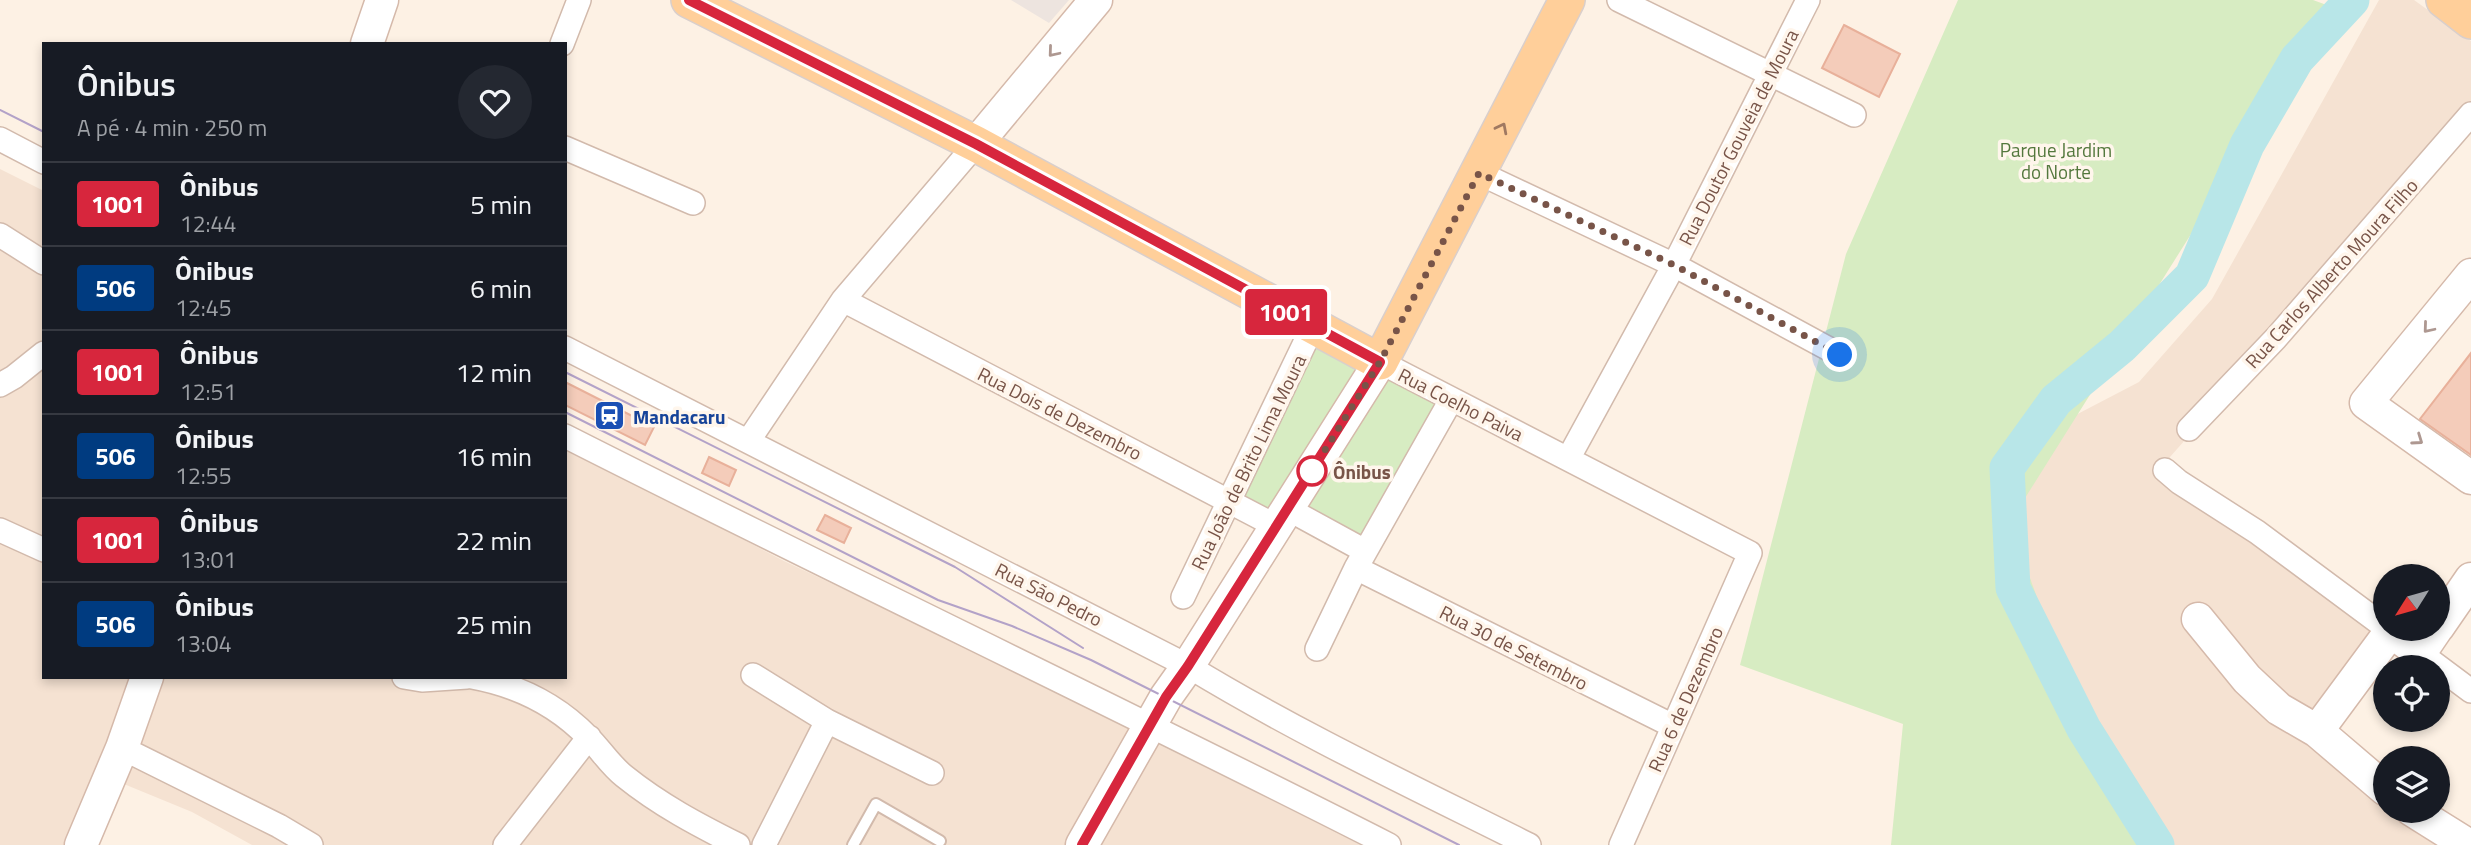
<!DOCTYPE html>
<html lang="pt">
<meta charset="utf-8">
<style>
:root{--surface:#171b24;--page:#242831;--text:#f1f3f6;--muted:#9ea1a6;--line:#363941}
body{margin:0;font-family:"Titillium Web",sans-serif;background:var(--page);color:var(--text);height:100vh;display:flex;flex-direction:column;font-size:26px;white-space:nowrap}
*{box-sizing:border-box;margin:0}
p{font-size:23px;color:var(--muted)}
.icon{flex:none;width:38px;height:38px;fill:none;stroke:currentColor;stroke-width:2;stroke-linecap:round;stroke-linejoin:round}
.map{position:relative;flex:1;overflow:hidden}
.sheet{position:absolute;left:42px;top:42px;width:525px;height:637px;display:flex;flex-direction:column;background:var(--surface);border-radius:0px;box-shadow:0 4px 10px #0003}
.sheet>*{flex:none}
.badge{padding:0 14px;border-radius:5px;font-size:24px;line-height:46px}
.needle{width:46px;rotate:233deg}
.controls{position:absolute;left:2373px;top:564px;display:grid;gap:14px}
.controls a{display:grid;place-items:center;width:77px;height:77px;border-radius:50%;background:var(--surface);box-shadow:0 4px 10px #0003;font-size:35px}
.you{position:absolute;width:35px;height:35px;margin:-18px;border:5px solid #fff;border-radius:50%;background:#1a73e8;box-shadow:0 0 0 10px #1a73e833}
.map>.badge{position:absolute;translate:-50% -50%;box-shadow:0 0 0 4px #fff}
.round{display:grid;place-items:center;flex:none;width:74px;height:74px;border-radius:37px;background:var(--page)}
.headline{display:flex;align-items:center;justify-content:space-between;height:119px;padding:0 35px}
h1{font-size:33px;font-weight:600;line-height:52px}
ul{padding:0;list-style:none}
li{display:flex;align-items:center;gap:21px;height:84px;padding:0 35px;border-top:2px solid var(--line)}
li div{flex:1}
li b{display:block;font-size:26px}
li em{font-style:normal}
li .badge{min-width:77px;font-weight:700;text-align:center}
.map>svg:first-child{display:block}
.residential{fill:#f5e2d2}
.industrial{fill:#ede4df}
.green{fill:#d7ecc2}
.lines{fill:none;stroke-linecap:round;stroke-linejoin:round}
.river{stroke:#b8e6e8;stroke-width:35}
.building{fill:#f4ccba;stroke:#e8b09a;stroke-width:2}
.lane-casing{stroke:#d2baac;stroke-width:14}
.street-casing{stroke:#d2baac;stroke-width:26}
.secondary-casing{stroke:#d5b9aa;stroke-width:35}
.primary-casing{stroke:#d9cfcc;stroke-width:38}
.lane{stroke:#fff;stroke-width:10}
.street{stroke:#fff;stroke-width:23}
.secondary{stroke:#fff;stroke-width:32}
.primary{stroke:#ffcf9a;stroke-width:35}
.tram{stroke:#b3a2c8;stroke-width:2}
.oneway{stroke:#ae9891}
.oneway2{stroke:#a07961}
.line-casing{stroke:#fff;stroke-width:16}
.line{stroke:#d7263d;stroke-width:10}
.walk{stroke:#785448;stroke-width:7;stroke-dasharray:0 12.6}
.stop-dot{fill:#fff;stroke:#d7263d;stroke-width:3.5}
.labels{text-anchor:middle;dominant-baseline:central;stroke-width:7;stroke-linejoin:round;paint-order:stroke}
.street-label{font-size:19px;fill:#785448;stroke:#fff6ec}
.park-label{font-size:19px;fill:#54783d;stroke:#fff6ec}
.transit-label{font-size:19px;font-weight:bold;fill:#164399;stroke:#fff6ec;text-anchor:start}
.stop-label{font-size:19px;font-weight:bold;fill:#785448;stroke:#fff6ec;text-anchor:start}
</style>
<div class="map">
<svg width="2471" height="845" viewBox="0 0 2471 845">
<rect width="100%" height="100%" fill="#fdf1e4"/>
<path class="residential" d="M2379,0H2414L2471,41V116L2155,474L2381,637L2311,735L2385,810L2441,845H2048L2000,471L2014,447L2139,382L2212,299Z
M0,169L44,191V677H565V446L784,561L1162,739L1360,845H252L192,812L119,782L90,845H0Z"/>
<path class="industrial" d="M1011,0H1069L1049,23Z"/>
<path class="green" d="M1958,0H2313L2343,11L2247,145L2010,522L2084,729L2164,845H1891L1903,724L1740,665L1846,254Z
M1317,335L1364,365L1276,516L1237,493Z
M1383,375L1437,401L1355,551L1296,518Z"/>
<g class="lines">
<path class="river" d="M2157,845L2084,729L2013,588L2007,468L2056,400L2122,346L2192,276L2247,145L2297,59L2352,0"/>
</g>
<path class="building" d="M1844,25L1900,54L1879,97L1822,68Z
M2471,353V455L2420,419Z
M565,382L654,427L645,445L565,405Z
M709,457L736,470L729,486L702,473Z
M825,515L851,528L844,543L817,530Z"/>
<g class="lines">
<defs>
<path id="lane" d="M853,845L876,804L940,841"/>
<path id="street" d="M1619,0L1854,115
M562,44L579,0
M0,139L44,162
M565,148L693,203
M1479,173L1674,265L1840,355
M0,235L44,263
M843,300L1276,526
M565,348L1188,666C1298,733 1415,788 1529,845
M1380,362L1750,553L1621,845
M0,385L14,377L44,353
M2189,429L2276,338L2471,114
M565,436C839,575 1116,706 1389,845
M749,440L843,300L976,144
M1568,459L1674,265L1808,0
M2165,470L2179,482L2257,532L2385,627
M1288,509L1365,551
M0,530L44,550
M1356,568L1673,726
M1183,597L1313,326
M1317,649L1356,568L1451,400
M2420,653L2471,691
M753,675L827,721L932,773
M404,677L422,680L467,677
M472,677C516,685 556,704 588,737C601,750 610,765 624,776C660,805 698,825 738,845
M122,748L279,826L311,845
M505,845L589,737
M764,845L827,721"/>
<path id="secondary" d="M367,44L382,0
M976,144L1096,0
M2471,275L2366,403L2471,478
M2198,619L2247,679L2279,709L2317,731L2385,789
M2438,627L2471,579
M2317,731L2391,631L2420,653L2437,628
M2412,810L2468,845
M81,845L122,748L147,677
M1082,845L1166,697L1188,666L1380,362"/>
<path id="primary" d="M689,0L976,144L1380,362L1567,0
M2444,0L2471,21"/>
</defs>
<use href="#lane" class="lane-casing"/>
<use href="#street" class="street-casing"/>
<use href="#secondary" class="secondary-casing"/>
<use href="#primary" class="primary-casing"/>
<use href="#lane" class="lane"/>
<use href="#street" class="street"/>
<use href="#secondary" class="secondary"/>
<use href="#primary" class="primary"/>
<path class="tram" d="M0,110L44,132
M565,372L955,567L1083,648
M565,412L938,600L1012,626L1091,660L1459,845"/>
</g>
<defs><path id="oneway-chevron" d="M-2-3.5L2.5 0L-2 3.5" fill="none" stroke-width="1.6" stroke-linecap="round" stroke-linejoin="round" transform="scale(1.75)"/></defs>
<g class="oneway">
<use href="#oneway-chevron" transform="translate(1053 52) rotate(130)"/>
<use href="#oneway-chevron" transform="translate(2428 328) rotate(130)"/>
<use href="#oneway-chevron" transform="translate(2418 440) rotate(35)"/>
</g>
<use class="oneway2" href="#oneway-chevron" transform="translate(1502 128) rotate(-63)"/>
<g class="lines">
<defs>
<path id="line" d="M689,0L976,144L1380,362L1188,666L1166,697L1082,845"/>
</defs>
<use href="#line" class="line-casing"/>
<use href="#line" class="line"/>
<path class="walk" d="M1312,471L1380,362L1479,173L1674,265L1840,355"/>
</g>
<defs>
<symbol id="station-square" viewBox="-11 -11 22 22"><rect x="-9" y="-9" width="18" height="18" rx="4" fill="#1a4fb4" stroke="#fff6ec"/><path d="M-3-6H3Q5-6 5-4V2Q5 4 3 4L4.5 6H3L1.5 4h-3L-3 6H-4.5L-3 4Q-5 4-5 2V-4Q-5-6-3-6ZM-3.5-4v3h7v-3ZM-3.5 1v1.5H-2V1ZM2 1v1.5H3.5V1Z" fill="#fff"/></symbol>
</defs>
<g fill-rule="evenodd">
<use href="#station-square" x="592" y="398" width="35" height="35"/>
</g>
<circle class="stop-dot" cx="1312" cy="471" r="14"/>
<g class="labels">
<g class="street-label">
<text transform="translate(1738 137) rotate(-63)">Rua Doutor Gouveia de Moura</text>
<text transform="translate(2331 273) rotate(-48)">Rua Carlos Alberto Moura Filho</text>
<text transform="translate(1461 404) rotate(27)">Rua Coelho Paiva</text>
<text transform="translate(1060 413) rotate(27)">Rua Dois de Dezembro</text>
<text transform="translate(1248 462) rotate(-64)">Rua João de Brito Lima Moura</text>
<text transform="translate(1049 594) rotate(27)">Rua São Pedro</text>
<text transform="translate(1514 647) rotate(27)">Rua 30 de Setembro</text>
<text transform="translate(1685 699) rotate(-66)">Rua 6 de Dezembro</text>
</g>
<g class="park-label">
<text x="2056" y="149">Parque Jardim<tspan x="2056" dy="22">do Norte</tspan></text>
</g>
<g class="transit-label">
<text x="633" y="416">Mandacaru</text>
</g>
<g class="stop-label">
<text x="1333" y="471">Ônibus</text>
</g>
</g>
</svg>
<div class="controls">
<a><svg class="needle" viewBox="-14 -14 28 28"><path d="M0-13l5 13h-10z" fill="#e53935"/><path d="M0 13l5-13h-10z" fill="#9ea1a6"/></svg></a>
<a><svg class="icon" aria-label="locate" viewBox="0 0 24 24"><circle cx="12" cy="12" r="6"/><path d="M12 2v4M12 18v4M2 12h4M18 12h4"/></svg></a>
<a><svg class="icon" aria-label="layers" viewBox="0 0 24 24"><path d="M12 4l9 5-9 5-9-5zM3 14l9 5 9-5"/></svg></a>
</div>
<div class="you" style="left:1840px;top:355px"></div>
<b class="badge" style="left:1286px;top:312px;background:#d7263d;color:#fff">1001</b>
<section class="sheet">
<div class="headline"><div><h1>Ônibus</h1><p>A pé · 4 min · 250 m</p></div><a class="round"><svg class="icon" aria-label="heart" viewBox="0 0 24 24"><path d="M12 20l-8-8c-3-5 5-10 8-4 3-6 11-1 8 4z"/></svg></a></div>
<ul>
<li><span class="badge" style="background:#d7263d;color:#fff">1001</span><div><b>Ônibus</b><p>12:44</p></div><em>5 min</em></li>
<li><span class="badge" style="background:#003b80;color:#fff">506</span><div><b>Ônibus</b><p>12:45</p></div><em>6 min</em></li>
<li><span class="badge" style="background:#d7263d;color:#fff">1001</span><div><b>Ônibus</b><p>12:51</p></div><em>12 min</em></li>
<li><span class="badge" style="background:#003b80;color:#fff">506</span><div><b>Ônibus</b><p>12:55</p></div><em>16 min</em></li>
<li><span class="badge" style="background:#d7263d;color:#fff">1001</span><div><b>Ônibus</b><p>13:01</p></div><em>22 min</em></li>
<li><span class="badge" style="background:#003b80;color:#fff">506</span><div><b>Ônibus</b><p>13:04</p></div><em>25 min</em></li>
</ul>
</section>
</div>
